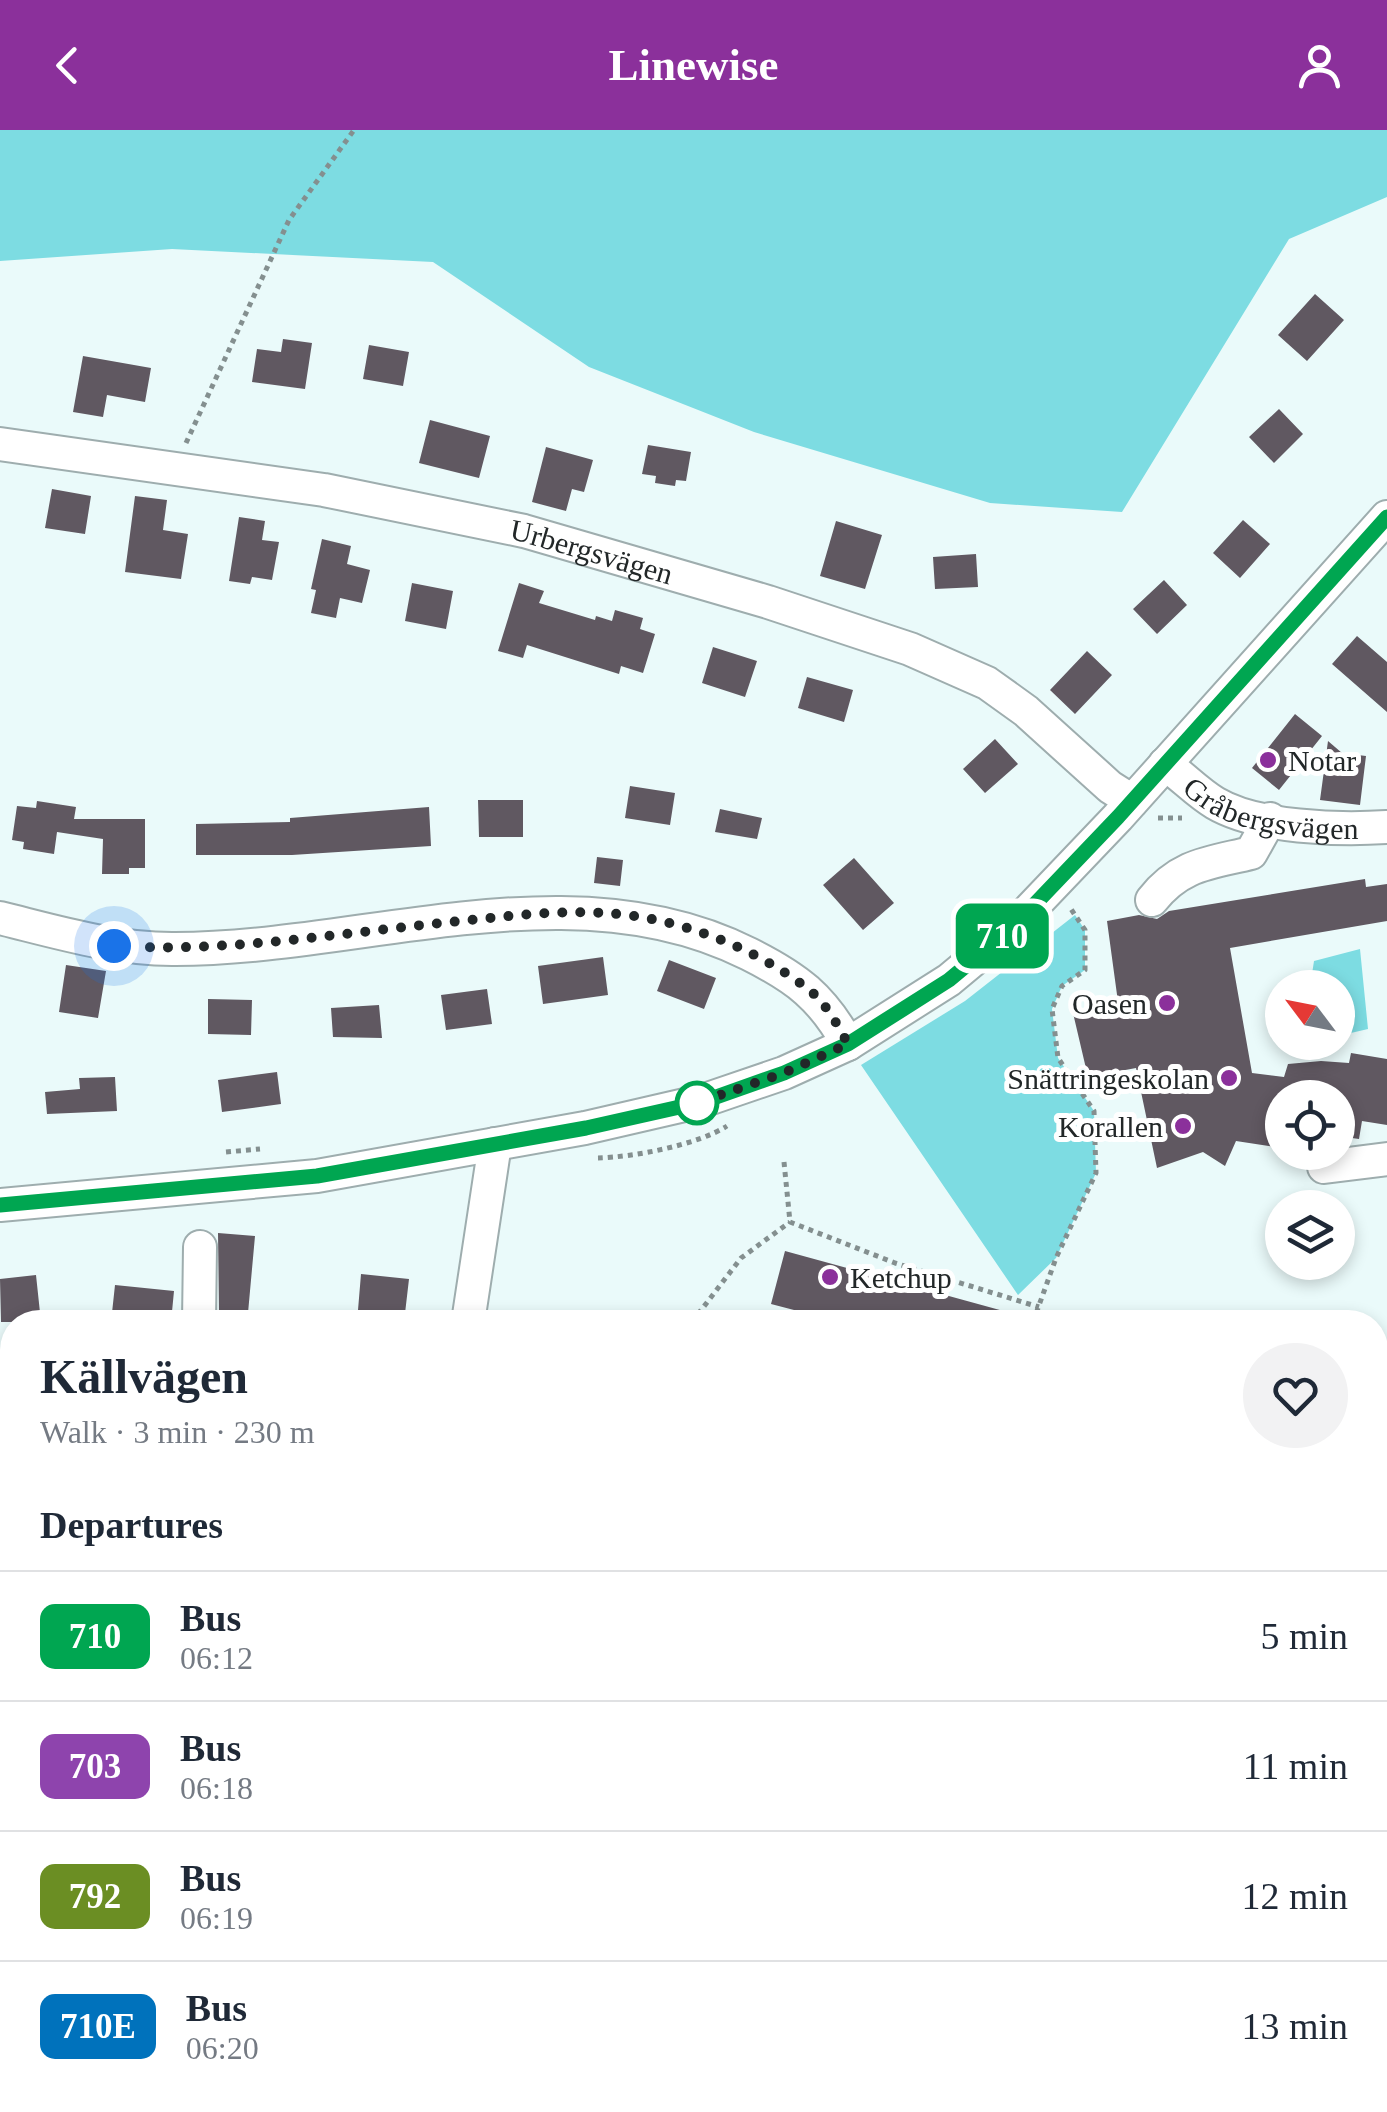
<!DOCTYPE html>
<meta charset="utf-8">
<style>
:root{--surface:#fff;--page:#f2f2f3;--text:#1f2937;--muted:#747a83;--line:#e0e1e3;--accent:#8b309b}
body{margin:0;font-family:"Times New Roman",serif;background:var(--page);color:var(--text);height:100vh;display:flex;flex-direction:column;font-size:38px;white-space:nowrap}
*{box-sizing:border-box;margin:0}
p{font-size:32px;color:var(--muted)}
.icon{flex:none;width:55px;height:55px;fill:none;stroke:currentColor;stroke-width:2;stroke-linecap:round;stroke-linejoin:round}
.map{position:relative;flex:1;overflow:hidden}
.drawer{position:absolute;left:0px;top:1180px;width:1388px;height:802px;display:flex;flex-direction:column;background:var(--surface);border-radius:40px 40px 0 0;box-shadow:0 5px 15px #0003}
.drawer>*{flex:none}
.badge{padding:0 20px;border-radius:15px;font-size:35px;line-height:65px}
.needle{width:65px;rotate:302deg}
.buttons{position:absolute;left:1265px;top:840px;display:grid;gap:20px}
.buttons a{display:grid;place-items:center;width:90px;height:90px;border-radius:50%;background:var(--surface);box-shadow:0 5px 15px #0003;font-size:50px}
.you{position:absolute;width:50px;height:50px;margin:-25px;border:8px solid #fff;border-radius:50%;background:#1a73e8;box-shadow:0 0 0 15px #1a73e833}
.map>.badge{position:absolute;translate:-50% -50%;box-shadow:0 0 0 5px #fff}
h2{padding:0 40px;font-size:38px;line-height:90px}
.round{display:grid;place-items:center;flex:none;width:105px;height:105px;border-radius:52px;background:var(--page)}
.headline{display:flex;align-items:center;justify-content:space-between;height:170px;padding:0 40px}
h1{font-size:48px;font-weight:700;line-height:75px}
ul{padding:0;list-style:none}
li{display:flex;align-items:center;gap:30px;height:130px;padding:0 40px;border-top:2px solid var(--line)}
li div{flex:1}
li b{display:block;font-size:38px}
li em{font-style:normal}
li .badge{min-width:110px;font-weight:700;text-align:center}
header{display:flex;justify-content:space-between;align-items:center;height:130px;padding:0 40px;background:var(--accent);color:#fff;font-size:45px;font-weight:700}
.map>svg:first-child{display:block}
.green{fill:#7ddce2}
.building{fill:#605861}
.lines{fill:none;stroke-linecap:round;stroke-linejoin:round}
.minor-casing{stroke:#9eadae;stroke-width:36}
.path{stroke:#848f8f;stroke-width:5;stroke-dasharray:5 5;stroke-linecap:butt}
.minor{stroke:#fff;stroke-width:32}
.line-casing{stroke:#fff;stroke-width:22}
.line{stroke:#00a651;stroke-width:15}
.walk{stroke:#222728;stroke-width:10;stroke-dasharray:0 18}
.poi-dot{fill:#8b309b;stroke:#fff;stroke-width:4}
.stop-dot{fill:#fff;stroke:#00a651;stroke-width:5}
.labels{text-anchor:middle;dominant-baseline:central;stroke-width:10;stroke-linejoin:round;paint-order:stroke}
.street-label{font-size:30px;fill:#222728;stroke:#fff}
.poi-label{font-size:30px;fill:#222728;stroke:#fff;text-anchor:end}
</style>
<header><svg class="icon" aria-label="back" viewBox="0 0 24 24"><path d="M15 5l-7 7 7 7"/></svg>Linewise<svg class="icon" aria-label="person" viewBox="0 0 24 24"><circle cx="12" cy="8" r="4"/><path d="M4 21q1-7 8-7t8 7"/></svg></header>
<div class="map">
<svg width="1387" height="1982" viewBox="0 0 1387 1982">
<rect width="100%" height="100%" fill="#eafafa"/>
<path class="green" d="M0,0H1387V67L1289,109L1122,382L990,373L754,302L589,237L433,132L172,119L0,131Z
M1075,785L1085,800V840L1062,856L1052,879L1058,928L1094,981L1096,1043L1056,1128L1018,1165L861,935L965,871Z
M1360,819L1368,899L1338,906V858L1310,857L1314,831Z
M1387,1254V1365L1375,1363V1259Z
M1387,1683V1790L1375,1793V1684Z"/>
<path class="building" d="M1315,164L1344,190L1307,231L1278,205Z
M283,209L312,213L305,259L252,252L257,219L281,222Z
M369,215L409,222L403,256L363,249Z
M83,226L151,238L145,272L107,265L103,287L73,282Z
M1279,279L1303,304L1274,333L1249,307Z
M430,290L490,306L479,348L419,333Z
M648,315L691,322L686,351L676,350L675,356L655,353L656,346L642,344Z
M546,317L593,330L584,362L572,359L566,381L532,372Z
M52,359L91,366L85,404L45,398Z
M135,366L167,370L163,400L188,404L181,449L125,442Z
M239,387L265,391L262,410L279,412L272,450L252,447L250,454L229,451Z
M1243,390L1270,414L1240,448L1213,423Z
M836,391L882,405L865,459L820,446Z
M322,409L351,416L347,434L370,440L362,473L340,468L336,488L311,483L316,460L311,459Z
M976,424L978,457L935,459L933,427Z
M1164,450L1187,475L1157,504L1133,479Z
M412,453L453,461L446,499L405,491Z
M519,453L544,461L539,473L595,490L596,486L612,491L615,480L643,488L640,499L655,504L643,543L621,536L619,544L527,515L523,528L498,521Z
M1357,506L1387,532V582L1332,534Z
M713,517L757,531L745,567L702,553Z
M1087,521L1112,545L1075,584L1050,560Z
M807,547L853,560L844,592L798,578Z
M1295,584L1322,606L1279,660L1252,638Z
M995,609L1018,634L985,663L963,639Z
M1328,611L1342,623L1366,626L1360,675L1320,670Z
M630,656L675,663L670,695L625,688Z
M478,670H523V707H479Z
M37,671L76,677L74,689H145V738H129V744H102L103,709L57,702L54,724L23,719L24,712L12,710L17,676L36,678Z
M429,677L431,716L292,725H196V694L290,692V688Z
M720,679L762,688L757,709L715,702Z
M597,727L623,730L620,756L594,753Z
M854,728L894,773L863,800L823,755Z
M1365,749L1366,757L1387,754V791L1230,818L1252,943L1284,947L1288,934L1321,931L1349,933L1351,923L1387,929V995L1362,991L1359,1009L1338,1006V968H1282V1018L1236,1011L1225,1036L1203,1022L1157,1038L1136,938L1088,947L1073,883L1118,872L1107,791L1139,785L1157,789L1169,781Z
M603,827L608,865L543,874L538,836Z
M669,830L716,848L704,879L657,861Z
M66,835L106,841L98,888L59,882Z
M487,859L492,894L446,900L441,865Z
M208,869L252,870L251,905L208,904Z
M379,875L382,908L333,907L331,878Z
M277,942L281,974L222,982L218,950Z
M115,947L117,981L47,984L45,962L80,959L79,948Z
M218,1103L255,1106L248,1183L219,1181Z
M785,1121L1022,1186L1021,1192H840L771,1174Z
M361,1144L409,1149L404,1192H357Z
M36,1145L41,1192H1L0,1149Z
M115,1155L174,1161L171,1192H111Z"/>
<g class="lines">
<defs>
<g id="minor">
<path id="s1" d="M0,314L324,360L524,401L768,472L910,519L987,553L1026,581L1110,657L1132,671"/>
<path id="s2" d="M1165,634C1182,646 1198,663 1215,673C1257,698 1339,700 1387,697"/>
<path d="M1152,770C1180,734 1210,733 1251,723L1270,689"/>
<path d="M0,788C57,802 113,819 172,819C360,820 572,734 749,824C797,848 822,867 848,914"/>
<path d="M1324,1037L1387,1029"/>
<path d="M0,1075L317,1046L585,998L702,971L784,943L848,914L949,850L1015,795L1118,687L1387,387"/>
<path d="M199,1192L200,1117"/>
<path d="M468,1192L495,1014"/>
<path d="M0,1313L12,1307"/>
<path d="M0,1593L12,1594"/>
<path d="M1375,1649H1387"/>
<path d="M1375,1894L1387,1891"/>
<path d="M255,1970L289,1982"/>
<path d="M0,1972L12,1967"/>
<path d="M776,1982L783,1970"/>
</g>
</defs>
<use href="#minor" class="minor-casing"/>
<path class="path" d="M186,313L289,90L354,0
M1158,688H1182
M226,1022L260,1019
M598,1028C634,1027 697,1015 727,996
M784,1032L790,1092L895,1133L1039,1177
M692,1192L741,1128L790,1092
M1033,1192L1056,1128L1096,1043L1094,981L1058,928L1052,879L1062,856L1085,840V800L1071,779
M829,1970L848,1982
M959,1982L982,1970"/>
<use href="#minor" class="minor"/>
</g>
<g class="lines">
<defs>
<path id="line" d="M0,1075L317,1046L586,998L702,972L784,943L848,914L949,850L1015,795L1118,687L1387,387"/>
</defs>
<use href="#line" class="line-casing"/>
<use href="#line" class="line"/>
<path class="walk" d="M114,816C231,823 346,802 461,791C509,786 557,780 605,783C675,787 753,816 808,859C826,873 837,894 848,914L784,943L697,973"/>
</g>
<g class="poi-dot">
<circle cx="1268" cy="630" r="10"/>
<circle cx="1167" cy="873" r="10"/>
<circle cx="1229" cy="948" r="10"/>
<circle cx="1183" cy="996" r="10"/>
<circle cx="830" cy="1147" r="10"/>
</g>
<circle class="stop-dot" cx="697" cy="973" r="20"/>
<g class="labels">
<g class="street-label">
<text stroke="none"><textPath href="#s1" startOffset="602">Urbergsvägen</textPath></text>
<text stroke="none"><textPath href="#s2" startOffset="120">Gråbergsvägen</textPath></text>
</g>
<g class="poi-label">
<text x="1288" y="630" text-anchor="start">Notar</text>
<text x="1147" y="873">Oasen</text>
<text x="1209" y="948">Snättringeskolan</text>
<text x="1163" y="996">Korallen</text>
<text x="850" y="1147" text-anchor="start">Ketchup</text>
</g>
</g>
</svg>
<div class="buttons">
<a><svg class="needle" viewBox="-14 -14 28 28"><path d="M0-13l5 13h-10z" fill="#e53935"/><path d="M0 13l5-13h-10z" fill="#747a83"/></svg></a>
<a><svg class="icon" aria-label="locate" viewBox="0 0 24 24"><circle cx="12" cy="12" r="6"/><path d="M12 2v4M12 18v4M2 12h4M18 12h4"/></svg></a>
<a><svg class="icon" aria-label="layers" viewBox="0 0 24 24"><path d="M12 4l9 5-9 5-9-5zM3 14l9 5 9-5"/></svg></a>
</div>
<div class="you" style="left:114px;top:816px"></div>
<b class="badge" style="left:1002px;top:806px;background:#00a651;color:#fff">710</b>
<section class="drawer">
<div class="headline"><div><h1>Källvägen</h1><p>Walk · 3 min · 230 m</p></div><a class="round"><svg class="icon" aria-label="heart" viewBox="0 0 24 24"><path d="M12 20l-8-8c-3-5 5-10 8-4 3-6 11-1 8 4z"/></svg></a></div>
<h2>Departures</h2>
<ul>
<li><span class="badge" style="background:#00a651;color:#fff">710</span><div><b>Bus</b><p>06:12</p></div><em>5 min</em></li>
<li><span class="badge" style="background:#8e44ad;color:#fff">703</span><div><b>Bus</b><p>06:18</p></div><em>11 min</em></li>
<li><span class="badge" style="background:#6b8e23;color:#fff">792</span><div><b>Bus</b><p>06:19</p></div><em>12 min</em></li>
<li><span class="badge" style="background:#0072bc;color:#fff">710E</span><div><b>Bus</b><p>06:20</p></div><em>13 min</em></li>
</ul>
</section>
</div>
